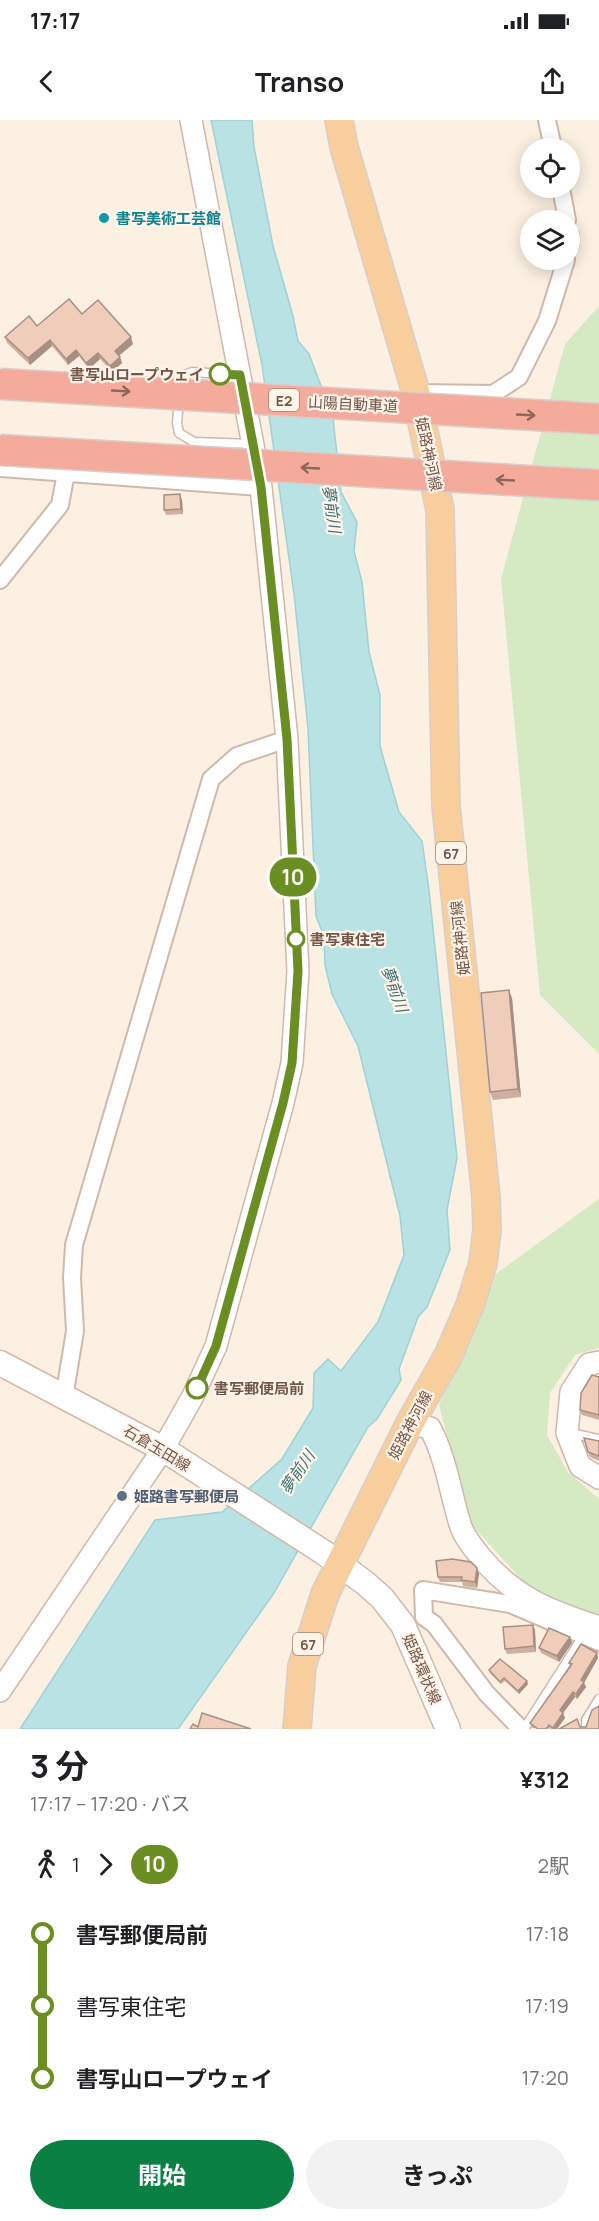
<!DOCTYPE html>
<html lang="ja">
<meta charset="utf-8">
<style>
:root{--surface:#fff;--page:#f2f2f2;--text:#202124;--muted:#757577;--accent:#0b8043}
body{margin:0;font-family:Manrope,"Noto Sans JP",sans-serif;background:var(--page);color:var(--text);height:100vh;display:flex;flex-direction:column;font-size:22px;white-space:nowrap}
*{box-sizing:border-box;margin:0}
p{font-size:20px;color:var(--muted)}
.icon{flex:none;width:33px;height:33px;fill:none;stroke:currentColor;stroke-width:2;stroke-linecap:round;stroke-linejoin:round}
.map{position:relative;height:1609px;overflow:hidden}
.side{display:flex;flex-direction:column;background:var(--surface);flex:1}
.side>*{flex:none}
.badge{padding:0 12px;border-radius:20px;font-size:21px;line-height:39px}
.fabs{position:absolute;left:520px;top:18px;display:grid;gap:12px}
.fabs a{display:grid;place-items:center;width:60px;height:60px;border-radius:50%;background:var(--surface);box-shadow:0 3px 15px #0003;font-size:30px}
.map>.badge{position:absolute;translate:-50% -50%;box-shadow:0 0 0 3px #fff}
.legs{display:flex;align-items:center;gap:9px;height:66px;padding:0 30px;font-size:20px}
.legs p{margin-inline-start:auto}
.head{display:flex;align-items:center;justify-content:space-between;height:102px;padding:0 30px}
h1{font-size:33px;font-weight:700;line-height:45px}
.action{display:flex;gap:12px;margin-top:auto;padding:12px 30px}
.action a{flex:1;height:69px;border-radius:36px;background:var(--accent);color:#fff;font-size:24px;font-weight:700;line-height:69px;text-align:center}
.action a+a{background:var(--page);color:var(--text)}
ul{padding:0 30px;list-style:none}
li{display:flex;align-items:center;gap:21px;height:72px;font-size:22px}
li i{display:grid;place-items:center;width:9px;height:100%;margin:0 8px;background:currentColor}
li i::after{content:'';width:15px;height:15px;margin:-8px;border:4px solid;border-radius:50%;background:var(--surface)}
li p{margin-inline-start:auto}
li:first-child i{background:linear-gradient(#0000 50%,currentColor 0)}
li:last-child i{background:linear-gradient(currentColor 50%,#0000 0)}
.status{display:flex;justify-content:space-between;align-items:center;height:42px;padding:0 30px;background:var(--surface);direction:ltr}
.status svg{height:16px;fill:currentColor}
header{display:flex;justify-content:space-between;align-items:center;height:78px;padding:0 30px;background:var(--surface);font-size:27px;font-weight:700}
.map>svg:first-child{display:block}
.green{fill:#d5e9c2}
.water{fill:#b8e2e4;stroke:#9ed2d6;stroke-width:1.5}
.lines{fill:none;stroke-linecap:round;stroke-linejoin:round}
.service-casing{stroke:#cfb9ad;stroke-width:11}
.minor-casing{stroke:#cfb9ad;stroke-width:20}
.tertiary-casing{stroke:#cfb9ad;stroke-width:24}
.secondary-casing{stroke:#d1b8aa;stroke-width:27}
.primary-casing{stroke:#d8cfcc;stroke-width:30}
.motorway-casing{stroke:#d8cfcc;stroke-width:33}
.service{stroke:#fff;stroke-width:8}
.minor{stroke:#fff;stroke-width:16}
.tertiary{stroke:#fff;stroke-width:21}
.secondary{stroke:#fff;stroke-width:24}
.primary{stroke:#f9ce9d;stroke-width:27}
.motorway{stroke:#f5ab9b;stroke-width:30}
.motorway-bridge-casing{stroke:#d8cfcc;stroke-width:33;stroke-linecap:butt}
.motorway-bridge{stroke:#f5ab9b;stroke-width:30}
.wall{fill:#ceafa1}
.shaded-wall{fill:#a88f83}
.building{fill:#f0ccbb;stroke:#a88f83;stroke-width:1.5}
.oneway{stroke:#8d665a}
.line-1-casing{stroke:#fff;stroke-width:14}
.line-1{stroke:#6b8e23;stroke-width:9}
.culture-dot{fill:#0f9aa8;stroke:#fff4e9;stroke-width:2}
.stop-1-dot{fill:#fff;stroke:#6b8e23;stroke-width:3}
.service-dot{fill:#5c6f8a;stroke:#fff4e9;stroke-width:2}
.labels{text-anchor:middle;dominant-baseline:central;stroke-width:4.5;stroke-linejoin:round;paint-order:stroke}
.shield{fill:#fff4e9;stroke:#9d857a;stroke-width:1.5}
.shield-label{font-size:14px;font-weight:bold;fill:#73554a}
.culture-label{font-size:15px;font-weight:bold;fill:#0d838f;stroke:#fff4e9;text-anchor:start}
.stop-label{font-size:15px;font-weight:bold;fill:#73554a;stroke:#fff4e9;text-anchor:start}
.street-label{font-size:15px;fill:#73554a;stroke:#fff4e9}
.service-label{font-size:15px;font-weight:bold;fill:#4e5e75;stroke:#fff4e9;text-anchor:start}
.water-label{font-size:16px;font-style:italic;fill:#3e7378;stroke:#fff4e9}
</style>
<div class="status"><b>17:17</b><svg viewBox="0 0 49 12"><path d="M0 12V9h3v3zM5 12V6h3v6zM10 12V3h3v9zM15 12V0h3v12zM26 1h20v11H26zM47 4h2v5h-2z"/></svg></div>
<header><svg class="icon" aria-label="back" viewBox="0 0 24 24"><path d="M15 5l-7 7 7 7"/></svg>Transo<svg class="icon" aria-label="share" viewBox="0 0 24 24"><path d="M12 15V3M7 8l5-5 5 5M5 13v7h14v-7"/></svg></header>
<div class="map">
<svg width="599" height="1609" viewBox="0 0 599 1609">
<rect width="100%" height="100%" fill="#fcf0e3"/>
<path class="green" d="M599,186V934L540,875L501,459L565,224Z
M599,1079V1228L575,1235L550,1273L547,1315L568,1352L599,1379V1496L539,1479L470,1403L439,1285L493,1156Z"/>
<path class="water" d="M211,0H252L254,27L273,126L293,196L298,221L309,234L333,298L341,372L357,402L354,431L362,462L369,532L380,575V626L399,692L422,721L429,770L457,1038L447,1090L450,1130L427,1187L418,1197L399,1249L401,1260L377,1299L368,1307L274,1473L178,1609H20L155,1400L222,1392L282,1339L313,1288L314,1253L328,1239L341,1251L378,1202L404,1135L400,1096L358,926L332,874L325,845L324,816L316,796L308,608L294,474L262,245Z"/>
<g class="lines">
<defs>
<path id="service" d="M240,255L192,252L185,255L180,268L177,303L179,313L194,322L252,324
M570,1313L599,1319
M524,1609L584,1515
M586,1609V1600L599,1579"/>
<path id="minor" d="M547,0L553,28
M561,68L567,100
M570,115V125
M416,273L493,274L519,257L547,201L566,140
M0,348L261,367
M0,460L60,385L66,353
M64,1278L75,1211L72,1158L74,1125L211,659L237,636L287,619
M521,1609L487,1574L434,1504L424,1497L423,1470L510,1484L599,1522"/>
<path id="tertiary" d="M599,1242L589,1244L571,1272L567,1313L580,1346L599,1358
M410,1303L430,1308C446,1338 450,1371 460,1404C463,1415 472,1426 479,1435C513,1477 549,1491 599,1507
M0,1571L163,1329L193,1276L216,1226L283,983L292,943L298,851L287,619L261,367L191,0"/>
<path id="secondary" d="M0,1243L163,1329L323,1432L365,1463L382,1478L403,1505L448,1609"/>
<path id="primary" d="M297,1609L302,1546L325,1474L410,1303L448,1236L470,1185L483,1143L487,1110L486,1077L446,686L440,390L416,273L344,27L339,0"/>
<path id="motorway" d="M568,297L599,299
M563,363L599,365"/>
</defs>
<use href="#service" class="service-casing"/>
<use href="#minor" class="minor-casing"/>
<use href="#tertiary" class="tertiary-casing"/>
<use href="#secondary" class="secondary-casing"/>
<use href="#primary" class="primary-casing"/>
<use href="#motorway" class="motorway-casing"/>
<use href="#service" class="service"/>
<use href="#minor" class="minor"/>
<use href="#tertiary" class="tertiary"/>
<use href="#secondary" class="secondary"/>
<use href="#primary" class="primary"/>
<use href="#motorway" class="motorway"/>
<defs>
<path id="motorway-bridge" d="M0,264L568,297
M0,330L563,363"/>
</defs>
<use href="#motorway-bridge" class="motorway-bridge-casing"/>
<use href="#motorway-bridge" class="motorway-bridge"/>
</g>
<path class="wall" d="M37,206L133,224L119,236L122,243L112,252L100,239L89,249L79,236L68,245L52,226L30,245L7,223L5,217Z
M180,374L182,380L183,394L166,395L164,390Z
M512,878L521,977L493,980L490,972Z
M599,1257V1300L582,1295L580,1290Z
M599,1321V1341L590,1337L588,1332Z
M479,1454L477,1468L463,1466L462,1462H440L438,1457Z
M533,1505L535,1510L536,1532L507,1534L505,1529Z
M570,1517L572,1523L559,1542L541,1533L539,1528Z
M597,1533L598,1538L584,1563L586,1567L577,1579L575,1577L563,1593L565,1598L557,1609L532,1608L530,1603L570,1546L569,1543Z
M489,1550L528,1564L519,1574L505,1561L501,1564L490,1553Z"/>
<path class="shaded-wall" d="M131,217L133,224L117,237L115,231Z
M50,220L52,226L30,245L28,238Z
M76,230L79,236L68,245L66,239Z
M98,233L100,239L89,249L86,243Z
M120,237L122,243L112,252L110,246Z
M180,374L182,380L183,394L181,389Z
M509,870L512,878L521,977L518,969Z
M477,1448L479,1454L477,1468L475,1462Z
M533,1505L535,1510L536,1532L534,1526Z
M570,1517L572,1523L559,1542L557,1536Z
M597,1533L598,1538L584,1563L586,1567L577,1579L576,1574L581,1560Z
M527,1561L528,1564L519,1574L518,1571Z
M573,1572L575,1577L563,1593L565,1598L557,1609H553L560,1590Z"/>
<path class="building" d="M69,179L82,194L98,180L131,217L115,231L120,237L110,246L98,233L86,243L76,230L66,239L50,220L28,238L5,217L29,196L37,206Z
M180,374L181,389L164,390V375Z
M509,870L518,969L490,972L481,873Z
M592,1255L599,1257V1295L580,1290L581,1273Z
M584,1318L599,1321V1336L588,1332Z
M452,1439L471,1442L477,1448L475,1462L461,1460L462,1457H438L436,1441Z
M533,1505L534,1526L505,1529L503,1507Z
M549,1508L570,1517L557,1536L539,1528Z
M581,1524L597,1533L581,1560L584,1562L576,1574L573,1572L560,1590L563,1593L553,1608L549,1605L546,1609H538L530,1603L572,1544L569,1543Z
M500,1539L527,1561L518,1571L504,1558L500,1562L489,1550Z
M599,1586V1609H559L577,1599L580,1607H586L592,1590Z
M202,1593L251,1609H190L193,1604L198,1607Z"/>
<defs><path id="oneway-shaft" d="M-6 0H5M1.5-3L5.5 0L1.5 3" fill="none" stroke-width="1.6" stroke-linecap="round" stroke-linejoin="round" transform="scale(1.5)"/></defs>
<g class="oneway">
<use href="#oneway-shaft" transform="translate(121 271) rotate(3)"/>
<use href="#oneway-shaft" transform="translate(526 295) rotate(3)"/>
<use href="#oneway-shaft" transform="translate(310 348) rotate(-177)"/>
<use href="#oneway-shaft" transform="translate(505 360) rotate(-177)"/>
</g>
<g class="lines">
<defs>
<path id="line-1" d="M197,1268L216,1226L283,983L292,943L298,851L287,619L261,367L240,255L220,254"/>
</defs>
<use href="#line-1" class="line-1-casing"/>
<use href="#line-1" class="line-1"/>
</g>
<circle class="culture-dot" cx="104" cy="98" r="6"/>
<g class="stop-1-dot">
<circle cx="220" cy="254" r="10"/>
<circle cx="296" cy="819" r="8"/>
<circle cx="197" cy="1268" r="10"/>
</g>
<circle class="service-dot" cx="122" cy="1376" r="6"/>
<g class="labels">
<g class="shield">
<rect x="269" y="269" width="30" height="22" rx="4.5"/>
<rect x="436" y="722" width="30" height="22" rx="4.5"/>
<rect x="293" y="1513" width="30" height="22" rx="4.5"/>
</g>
<g class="shield-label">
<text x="284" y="280">E2</text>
<text x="451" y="733">67</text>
<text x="308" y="1524">67</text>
</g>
<g class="culture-label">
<text x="116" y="98">書写美術工芸館</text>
</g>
<g class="stop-label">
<text x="204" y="254" text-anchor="end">書写山ロープウェイ</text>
<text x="310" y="819">書写東住宅</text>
<text x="214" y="1268">書写郵便局前</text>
</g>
<g class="street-label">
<text transform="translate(353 284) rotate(3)">山陽自動車道</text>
<text transform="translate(429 334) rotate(78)">姫路神河線</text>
<text transform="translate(460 818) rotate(-96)">姫路神河線</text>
<text transform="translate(410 1305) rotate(-62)">姫路神河線</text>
<text transform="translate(157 1328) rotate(31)">石倉玉田線</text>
<text transform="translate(422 1549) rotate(67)">姫路環状線</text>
</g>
<g class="service-label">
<text x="134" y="1376">姫路書写郵便局</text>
</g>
<g class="water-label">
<text transform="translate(332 389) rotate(82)">夢前川</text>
<text transform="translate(395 869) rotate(70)">夢前川</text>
<text transform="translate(297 1352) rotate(-56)">夢前川</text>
</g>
</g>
</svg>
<div class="fabs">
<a><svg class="icon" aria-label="locate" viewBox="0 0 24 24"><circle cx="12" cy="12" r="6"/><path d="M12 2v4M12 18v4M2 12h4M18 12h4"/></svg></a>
<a><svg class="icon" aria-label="layers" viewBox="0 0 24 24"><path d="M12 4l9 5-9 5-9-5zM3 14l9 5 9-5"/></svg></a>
</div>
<b class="badge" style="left:293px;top:757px;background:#6b8e23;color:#fff">10</b>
</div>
<section class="side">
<div class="head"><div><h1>3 分</h1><p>17:17 – 17:20 · バス</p></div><b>¥312</b></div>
<div class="legs"><svg class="icon" aria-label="walk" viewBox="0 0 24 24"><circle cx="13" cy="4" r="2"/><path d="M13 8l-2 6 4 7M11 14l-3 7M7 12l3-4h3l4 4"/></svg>1<svg class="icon" aria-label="forward" viewBox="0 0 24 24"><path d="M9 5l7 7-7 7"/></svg><b class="badge" style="background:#6b8e23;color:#fff">10</b><p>2駅</p></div>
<ul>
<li><i style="color:#6b8e23"></i><b>書写郵便局前</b><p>17:18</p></li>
<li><i style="color:#6b8e23"></i><span>書写東住宅</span><p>17:19</p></li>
<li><i style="color:#6b8e23"></i><b>書写山ロープウェイ</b><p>17:20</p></li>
</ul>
<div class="action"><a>開始</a><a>きっぷ</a></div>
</section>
